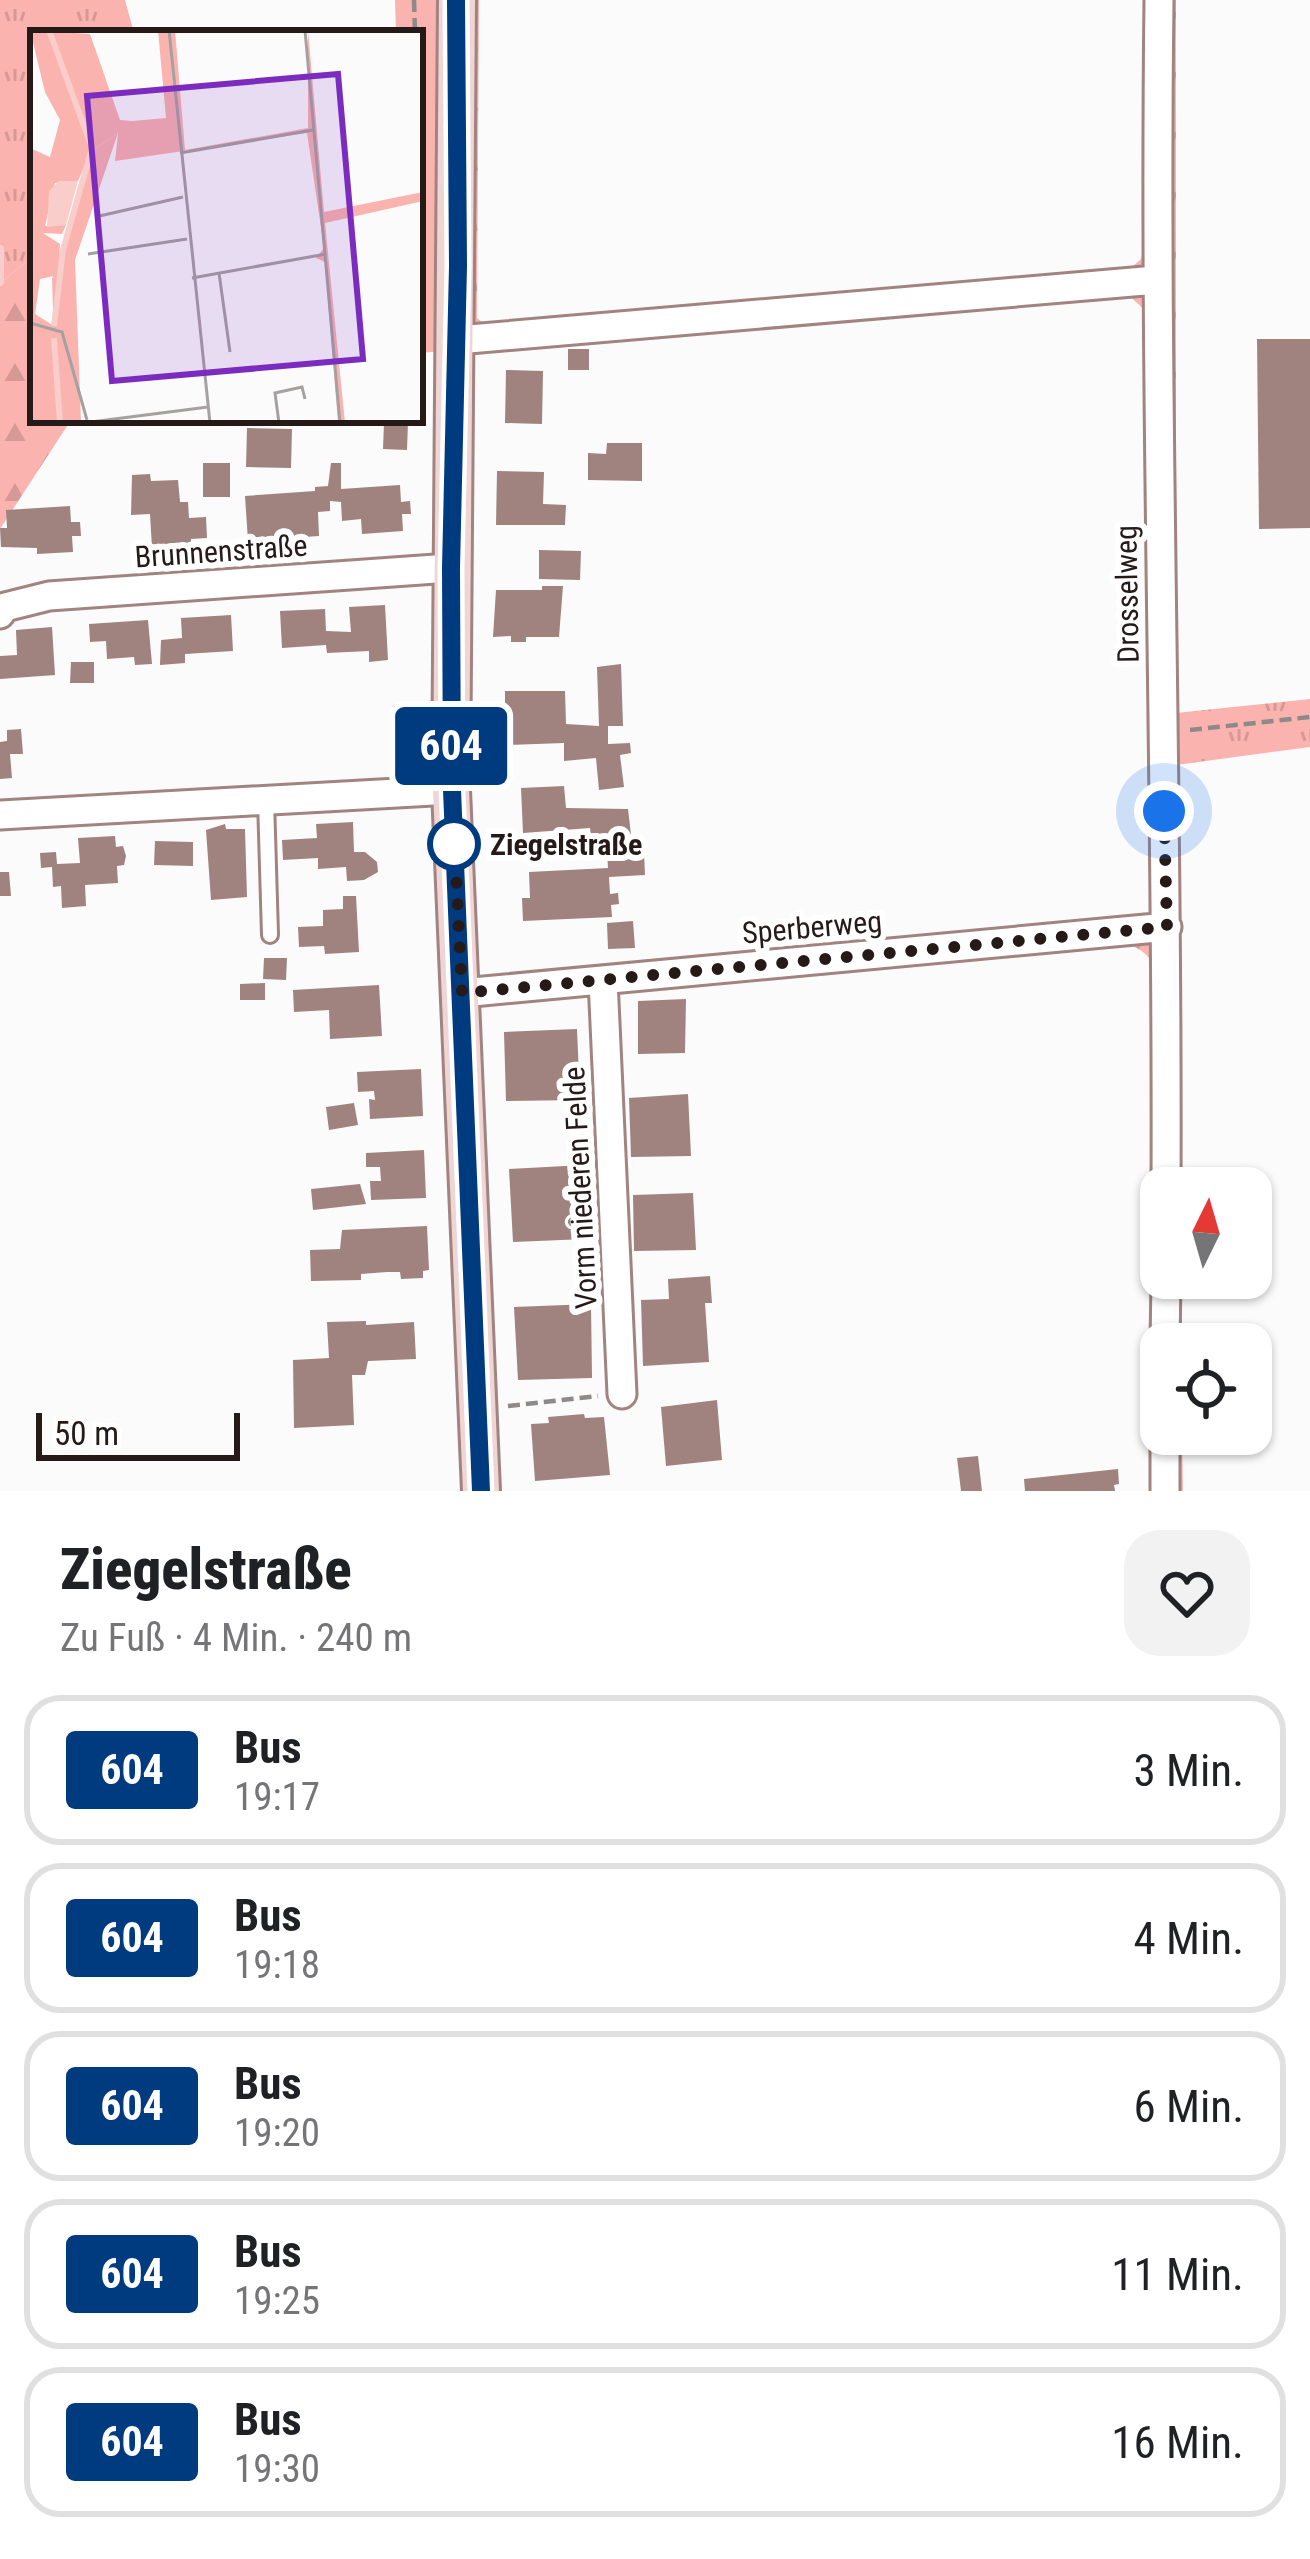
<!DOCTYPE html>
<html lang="de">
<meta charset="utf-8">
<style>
:root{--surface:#fff;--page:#f2f2f2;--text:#202124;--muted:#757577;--line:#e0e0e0}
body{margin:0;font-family:"Roboto Condensed",sans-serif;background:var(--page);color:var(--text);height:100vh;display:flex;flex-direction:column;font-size:45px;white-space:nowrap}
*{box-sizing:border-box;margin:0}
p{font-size:39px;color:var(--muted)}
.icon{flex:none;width:66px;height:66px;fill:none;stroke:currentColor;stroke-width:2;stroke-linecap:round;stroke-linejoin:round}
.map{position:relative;height:1491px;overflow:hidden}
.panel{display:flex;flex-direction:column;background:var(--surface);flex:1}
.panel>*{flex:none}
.badge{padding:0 24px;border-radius:9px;font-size:42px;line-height:78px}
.needle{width:78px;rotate:5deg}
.buttons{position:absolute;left:1140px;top:1167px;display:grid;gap:24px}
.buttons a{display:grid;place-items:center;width:132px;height:132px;border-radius:24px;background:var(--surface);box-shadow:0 3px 9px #0004;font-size:60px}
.scale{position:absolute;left:36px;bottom:30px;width:204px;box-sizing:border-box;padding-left:12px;border:6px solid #261a19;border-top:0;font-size:33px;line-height:42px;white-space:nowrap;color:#261a19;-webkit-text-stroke:9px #fff;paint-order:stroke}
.you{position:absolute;width:60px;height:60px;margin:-30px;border:9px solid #fff;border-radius:50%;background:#1a73e8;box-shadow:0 0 0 18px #1a73e833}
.map>.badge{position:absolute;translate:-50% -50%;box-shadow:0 0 0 6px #fff}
.round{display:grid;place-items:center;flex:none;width:126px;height:126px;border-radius:36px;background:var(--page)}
.head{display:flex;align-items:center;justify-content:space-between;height:204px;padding:0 60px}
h1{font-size:57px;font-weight:800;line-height:90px}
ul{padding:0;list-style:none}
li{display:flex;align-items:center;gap:36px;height:150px;margin:0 24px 18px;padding:0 36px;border:6px solid var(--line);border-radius:36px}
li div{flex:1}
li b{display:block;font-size:45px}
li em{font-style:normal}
li .badge{min-width:132px;font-weight:700;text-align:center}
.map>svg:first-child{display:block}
.grass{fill:url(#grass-tufts)}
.forest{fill:url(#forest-firs)}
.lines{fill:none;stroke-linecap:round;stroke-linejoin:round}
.stream{stroke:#f8cdca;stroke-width:8}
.building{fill:#a0827f}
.lane-casing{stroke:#a18380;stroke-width:20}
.street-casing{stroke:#a18380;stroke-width:33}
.secondary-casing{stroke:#a18380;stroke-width:42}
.path{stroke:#8f8989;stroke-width:4.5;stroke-dasharray:12 6;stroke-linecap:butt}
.lane{stroke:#fff;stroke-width:14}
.street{stroke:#fff;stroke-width:27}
.secondary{stroke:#efd6d4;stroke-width:36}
.line-casing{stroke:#fff;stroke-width:27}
.line{stroke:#003b80;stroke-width:18}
.walk{stroke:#261a19;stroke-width:12;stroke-dasharray:0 21.6}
.stop-dot{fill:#fff;stroke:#003b80;stroke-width:6}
.labels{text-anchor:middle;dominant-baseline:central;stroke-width:12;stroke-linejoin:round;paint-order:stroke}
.street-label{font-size:30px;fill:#261a19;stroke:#fff}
.stop-label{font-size:30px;font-weight:bold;fill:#261a19;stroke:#fff;text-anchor:start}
.inset-river{fill:none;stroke:#f8cdca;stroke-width:6}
.inset-road{fill:none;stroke:#a6a1a1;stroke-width:3}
.view{fill:#7b2cbf;fill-opacity:0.15;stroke:#7b2cbf;stroke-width:6}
.inset-edge{fill:none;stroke:#261a19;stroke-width:6}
</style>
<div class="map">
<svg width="1310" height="1491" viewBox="0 0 1310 1491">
<defs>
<pattern id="grass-tufts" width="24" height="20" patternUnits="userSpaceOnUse" patternTransform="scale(3)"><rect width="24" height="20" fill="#fab3ae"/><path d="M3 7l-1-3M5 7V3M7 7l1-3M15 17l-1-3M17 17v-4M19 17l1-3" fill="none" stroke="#d69995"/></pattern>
<pattern id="forest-firs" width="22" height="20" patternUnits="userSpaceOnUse" patternTransform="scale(3)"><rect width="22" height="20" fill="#fab3ae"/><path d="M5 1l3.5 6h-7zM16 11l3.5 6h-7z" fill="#d69995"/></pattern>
</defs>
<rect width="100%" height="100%" fill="#fbfbfb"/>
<path class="grass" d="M0,0H125L134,33H33V257L0,283Z
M395,0H479L477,318L483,323L1132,267L1141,259L1143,250L1144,0H1176V713L1310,699V747L1176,765L1180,1188H1161V1278H1181L1182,1344H1161V1434H1182L1183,1491H1155L1156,969C1145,949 1136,945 1114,944L1147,918L1157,900L1145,310L1127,294L420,353V33H396Z"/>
<path class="forest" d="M33,257V420H71L0,529V283Z"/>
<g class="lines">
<path class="stream" d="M0,249V282"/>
</g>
<path class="building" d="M1257,339H1310V528L1259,529Z
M568,349H589V370H568Z
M506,370L543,371L542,424L505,423Z
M384,422H408L407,450L383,449Z
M247,428L292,429L291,468L246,467Z
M607,443H642V481L588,480V453L606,454Z
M203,463H230V497H203Z
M331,463H341V489L400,485L401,502L410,501L411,514H402L403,531L362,534L361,519L342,521L341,502L330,501V511L318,512L319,536L248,541L245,496L315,491V487L328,486Z
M497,471L544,472L543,504L566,505L565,525H496Z
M150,474L151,481L178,480L180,502H188L189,518L206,517L207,538L191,539V545L152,548L150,514L131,515L132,475Z
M70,506L71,522H80L81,536H72L73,552L37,554V548L1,547L0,528H7L6,510Z
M539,550L581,551L580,580L539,579Z
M542,586H563L559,637H526V642H511V636L493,637L496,590H542Z
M385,605L388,660L369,662V651L327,653L326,645L282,648L280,611L325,609L326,631L351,632L349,607Z
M231,615L233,651L185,654V663L160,665L161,640L182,638L181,618Z
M148,620L152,664L135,665L134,657L107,659L106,641L90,642L89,624Z
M52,627L55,675L0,679V656L17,655L16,630Z
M71,662H94V683H70Z
M621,664L623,726H608V744L630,743L631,753L620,755L624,787L599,790L596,758L564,761V743L506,745L505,729H498L497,716H505V691H565L566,724L599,726L597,667Z
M21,729L23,754H10L12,778L0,779V742L7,741V730Z
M564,786L566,808L628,809L633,852L644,851L645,875L609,877L610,894L618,893L619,904L611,905L612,917L523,921L522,898H530L529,872L608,868L606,834L591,836L590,828L523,833L521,788Z
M353,822L354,852H365L377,862L378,872L364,880L347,881L346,867L318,869V858L283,860L282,840L317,838L316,824Z
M225,824L226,829H245L247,897L211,900L206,830Z
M115,836L116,847L123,846L126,856L124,865L117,866L118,883L85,885L86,906L62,908L61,886L53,887L52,867L41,868L40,853L56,852L57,864L80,863L78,838Z
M155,841L193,842V866L154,865Z
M0,872H9L11,896H0Z
M343,896H356L359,952L325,954L324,946L299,947L298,927L323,926V910L343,909Z
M633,921L635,948L608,949L607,923Z
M264,958H287L286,980L263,979Z
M265,983V1000H240V984Z
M379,985L382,1036L330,1039L329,1010L294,1012L293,990Z
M686,999L685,1053L638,1054V1001Z
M577,1029L580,1100L506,1101L504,1032Z
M421,1069L423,1116L370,1119L369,1099L375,1100L374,1091L358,1092L357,1072Z
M688,1094L691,1156L631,1157L629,1098Z
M354,1103L358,1125L329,1130L326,1107Z
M424,1150L426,1198L371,1200L370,1181H381L380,1167H366V1153Z
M584,1165L586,1239L513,1242L509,1169Z
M360,1184L366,1204L313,1210L311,1189Z
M693,1193L696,1250L634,1251L633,1195Z
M427,1226L429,1270L423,1271V1278L401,1279L400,1272H387L361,1274V1280L311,1281L310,1250L340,1249L342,1230Z
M710,1276L712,1303H705L709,1362L643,1366L641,1300L669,1299L668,1279Z
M591,1304L592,1378L518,1380L514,1307Z
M366,1321V1325L414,1322L416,1359L368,1361L365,1375H352L354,1425L294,1428L293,1360L329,1358L327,1322Z
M717,1400L722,1460L666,1466L661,1407Z
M584,1414L585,1418L604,1417L610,1475L535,1481L531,1424L549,1423L548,1417Z
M978,1456L982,1491H961L957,1458Z
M1118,1469L1119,1484L1114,1485L1115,1491H1025L1024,1479Z"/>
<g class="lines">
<defs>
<path id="lane" d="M266,800L270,935"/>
<path id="street" d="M1159,0C1154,396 1168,792 1166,1188
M457,340L1156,280
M0,614L5,607L49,596L450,568
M0,815L451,790
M603,980L622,1394
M462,993L1167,927
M1165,1344L1166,1278
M1165,1434V1491"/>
<path id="secondary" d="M457,0L451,790L481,1491"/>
</defs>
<use href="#lane" class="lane-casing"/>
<use href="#street" class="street-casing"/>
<use href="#secondary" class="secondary-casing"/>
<path class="path" d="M414,0L415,33
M1190,730L1310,717
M508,1406L598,1396"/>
<use href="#lane" class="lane"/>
<use href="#street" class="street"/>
<use href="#secondary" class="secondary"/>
</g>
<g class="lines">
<defs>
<path id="line" d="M456,0L458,266L451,568L452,790L481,1491"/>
</defs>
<use href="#line" class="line-casing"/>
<use href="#line" class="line"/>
<path class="walk" d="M454,844V831L462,993L1167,927L1164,811"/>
</g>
<circle class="stop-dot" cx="454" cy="844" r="24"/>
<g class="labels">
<g class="street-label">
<text transform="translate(221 551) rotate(-4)">Brunnenstraße</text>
<text transform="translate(1127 594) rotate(-91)">Drosselweg</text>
<text transform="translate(812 927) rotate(-5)">Sperberweg</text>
<text transform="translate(580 1188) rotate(-93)">Vorm niederen Felde</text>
</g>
<g class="stop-label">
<text x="490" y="844">Ziegelstraße</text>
</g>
</g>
<g transform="translate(30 30)">
<rect width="393" height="393" fill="#fbfbfb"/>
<path d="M0,0L60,4L90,90L102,91L136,88L128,0H145L155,120L278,98V0L294,182L393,162V171L295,193L315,393H308L295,232L286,228L294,218L277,103L85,131L88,103L61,121L48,151L25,153L15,196L36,195L32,204L13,203L30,214L28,245L10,249L5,284L24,296L31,364L27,393H0V118L20,127L30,90L15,62Z" fill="#fab3ae"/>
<path d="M88,103L45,230L51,393H27L22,249L61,121Z" fill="#fab3ae"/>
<path d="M29,151H48L36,195L17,197L19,161Z" fill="#f8cdca"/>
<path class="inset-river" d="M19,0L62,118L33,220L24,296M24,308L30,393"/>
<path class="inset-road" d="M139,0L180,393M275,0L310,393M150,123L283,100M65,187L153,167M58,224L157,209M189,243L200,322M162,248L296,224M0,293L32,302L57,390M53,393L178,377M249,393L245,363L272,357L275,369"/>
<path class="view" d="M308,44L333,329L82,351L57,66Z"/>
<rect width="393" height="393" class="inset-edge"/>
</g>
</svg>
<div class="buttons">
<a><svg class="needle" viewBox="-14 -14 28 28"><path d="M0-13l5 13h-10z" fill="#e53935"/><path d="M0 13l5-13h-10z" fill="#757577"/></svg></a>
<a><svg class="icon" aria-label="locate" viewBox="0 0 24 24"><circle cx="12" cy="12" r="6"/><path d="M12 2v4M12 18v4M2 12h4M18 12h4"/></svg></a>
</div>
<div class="scale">50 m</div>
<div class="you" style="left:1164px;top:811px"></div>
<b class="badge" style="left:451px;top:746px;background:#003b80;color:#fff">604</b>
</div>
<section class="panel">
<div class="head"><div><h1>Ziegelstraße</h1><p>Zu Fuß · 4 Min. · 240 m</p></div><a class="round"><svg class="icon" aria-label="heart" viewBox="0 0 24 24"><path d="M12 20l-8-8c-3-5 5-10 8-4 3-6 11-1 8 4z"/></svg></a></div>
<ul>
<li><span class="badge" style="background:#003b80;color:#fff">604</span><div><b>Bus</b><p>19:17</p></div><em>3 Min.</em></li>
<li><span class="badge" style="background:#003b80;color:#fff">604</span><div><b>Bus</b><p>19:18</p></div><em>4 Min.</em></li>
<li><span class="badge" style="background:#003b80;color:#fff">604</span><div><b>Bus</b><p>19:20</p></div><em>6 Min.</em></li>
<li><span class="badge" style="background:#003b80;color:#fff">604</span><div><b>Bus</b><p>19:25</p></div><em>11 Min.</em></li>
<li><span class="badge" style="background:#003b80;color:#fff">604</span><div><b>Bus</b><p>19:30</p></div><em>16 Min.</em></li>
</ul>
</section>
